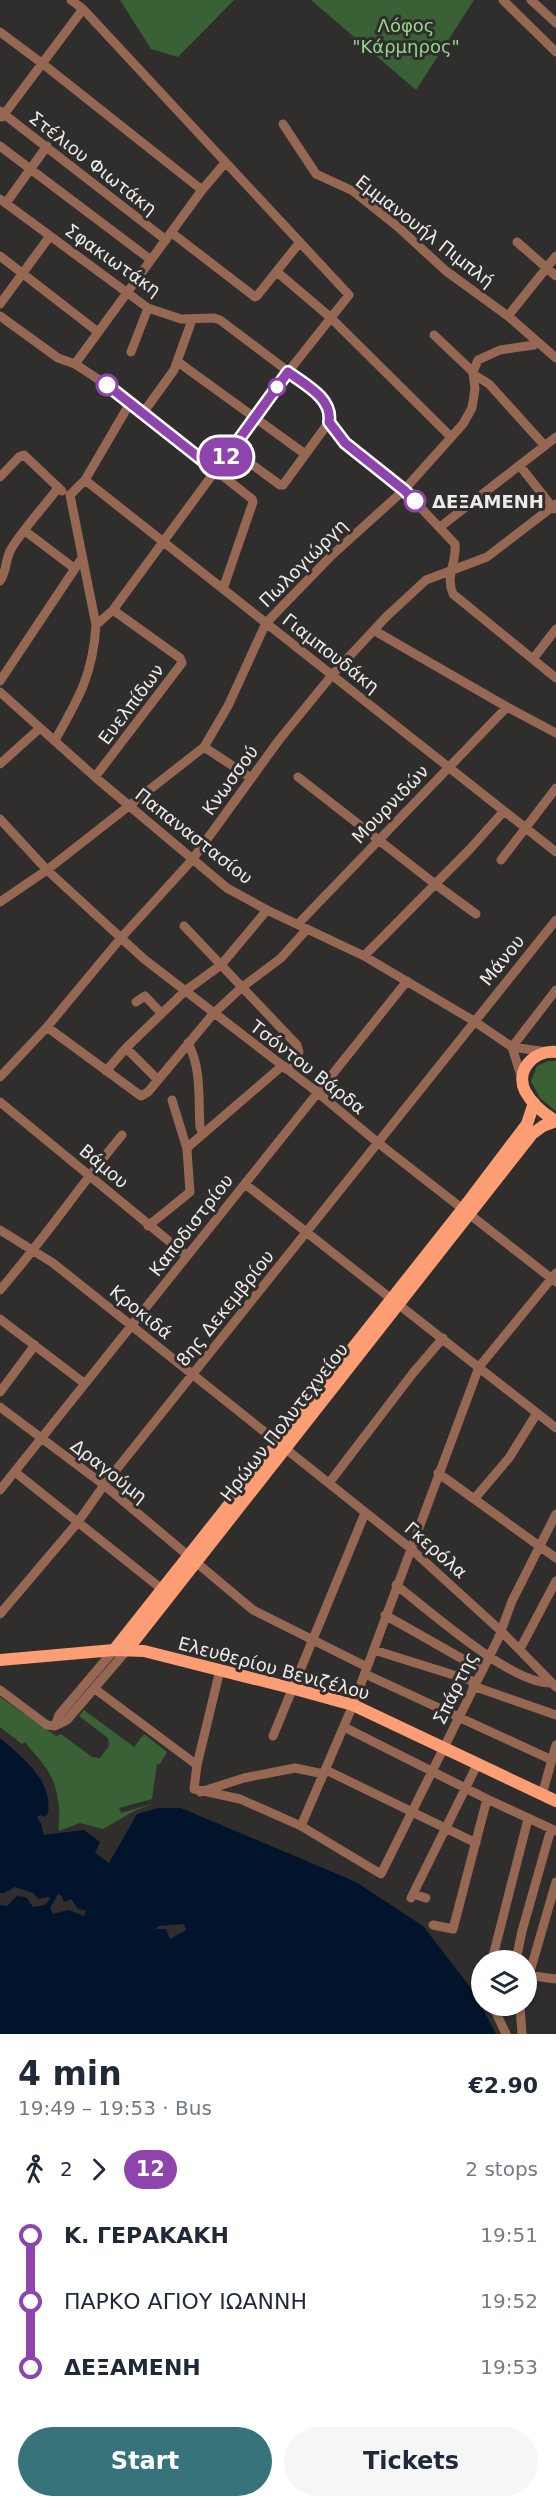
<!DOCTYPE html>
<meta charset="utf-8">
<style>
:root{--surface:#fff;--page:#f6f6f7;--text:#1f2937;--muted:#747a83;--accent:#36737a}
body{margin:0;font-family:"DejaVu Sans",sans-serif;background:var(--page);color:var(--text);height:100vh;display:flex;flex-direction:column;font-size:22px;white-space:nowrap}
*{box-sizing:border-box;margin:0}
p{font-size:20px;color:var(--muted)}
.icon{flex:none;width:33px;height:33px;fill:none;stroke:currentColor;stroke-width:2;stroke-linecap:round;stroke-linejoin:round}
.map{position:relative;height:2034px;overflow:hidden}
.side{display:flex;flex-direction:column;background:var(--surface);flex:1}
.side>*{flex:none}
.badge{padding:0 12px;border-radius:20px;font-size:21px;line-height:39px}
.tools{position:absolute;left:471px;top:1950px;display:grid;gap:12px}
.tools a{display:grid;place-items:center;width:66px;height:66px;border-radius:50%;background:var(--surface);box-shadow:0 2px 4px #0004;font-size:30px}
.map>.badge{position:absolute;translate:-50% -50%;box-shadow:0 0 0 3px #fff}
.legs{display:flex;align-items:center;gap:9px;height:66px;padding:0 18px;font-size:20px}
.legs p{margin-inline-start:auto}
.summary{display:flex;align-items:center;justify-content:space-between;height:102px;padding:0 18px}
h1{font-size:33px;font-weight:700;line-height:45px}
.action{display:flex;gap:12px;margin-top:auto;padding:12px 18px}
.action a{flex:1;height:69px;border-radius:36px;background:var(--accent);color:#fff;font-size:24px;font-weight:700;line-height:69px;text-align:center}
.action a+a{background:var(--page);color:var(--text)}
ul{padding:0 18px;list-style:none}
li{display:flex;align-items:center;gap:21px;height:66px;font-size:22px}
li i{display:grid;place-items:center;width:9px;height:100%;margin:0 8px;background:currentColor}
li i::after{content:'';width:15px;height:15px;margin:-8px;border:4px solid;border-radius:50%;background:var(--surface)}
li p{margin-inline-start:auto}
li:first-child i{background:linear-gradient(#0000 50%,currentColor 0)}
li:last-child i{background:linear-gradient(currentColor 50%,#0000 0)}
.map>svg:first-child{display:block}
.green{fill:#3a6036}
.water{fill:#01142b;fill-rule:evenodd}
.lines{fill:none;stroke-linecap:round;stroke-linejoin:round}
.minor{stroke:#966753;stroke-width:9}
.major{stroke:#fc9d73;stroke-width:12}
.line-1-casing{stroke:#fff;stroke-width:14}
.line-1{stroke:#8e44ad;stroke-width:9}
.stop-1-dot{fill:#fff;stroke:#8e44ad;stroke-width:3}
.labels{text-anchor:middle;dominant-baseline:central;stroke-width:6;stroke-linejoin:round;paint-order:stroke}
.park-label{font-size:18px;fill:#94d58d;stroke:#302e2c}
.street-label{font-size:18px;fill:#ebebe9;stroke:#302e2c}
.stop-label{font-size:18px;font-weight:bold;fill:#ebebe9;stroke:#302e2c;text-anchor:start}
</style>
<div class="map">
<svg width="556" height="2034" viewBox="0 0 556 2034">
<rect width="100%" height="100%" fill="#302e2c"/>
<path class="green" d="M120,0H234L178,57L151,49Z
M311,0H474L416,90Z
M548,1061H556V1111L540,1098L531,1081L537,1066Z
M0,1697L56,1736L61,1734L92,1757L100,1758L109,1746L108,1738L79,1716L84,1710L134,1747L144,1734L167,1752L160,1764H157L152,1799L119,1808L121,1813L155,1803L134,1811L103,1829L80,1823L59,1831C58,1824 60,1815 59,1808C56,1774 45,1767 25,1742L22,1744L0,1727Z"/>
<path class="water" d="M0,1738C22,1757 53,1780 48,1813L45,1817L40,1815L37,1817L41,1823L44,1835L84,1830L100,1842L95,1853L109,1863L137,1814L158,1808H181L356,1882L423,1926L474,1992L496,2034H0V1905L7,1906L17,1896L26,1897L33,1907L45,1905L51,1898L47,1897L39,1899L33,1893L15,1887L4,1893H0V1843L2,1842H0ZM58,1894L62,1896L64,1902L71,1899L78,1909L86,1911L84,1916L68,1910L53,1914L50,1908ZM184,1924L186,1930L170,1939L166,1929H156L158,1926Z"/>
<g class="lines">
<path class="minor" d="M71,0L83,9L349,295L288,372L113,610L96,625
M503,0L556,52
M531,0L556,23
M0,32L43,64L202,190
M0,111L166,240
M2,117L83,9
M283,124L316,174L353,191L398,227L446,271L508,316L556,358
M0,146L151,260
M0,199L148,308L181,319L214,318L220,320L317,393L323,399L327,408L329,422L345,443L404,490L455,544C457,562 445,576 453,594L556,678
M6,203L47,146
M172,233L255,297L257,296L300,242
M517,242L556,276
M0,256L98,332
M277,272L330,317L451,437
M0,304L50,236
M0,316L58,358L75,364L107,385L252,499L253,502L223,589
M508,316L556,256
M434,335L473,372
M131,352L148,308
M178,362L305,454
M75,364L202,190L225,163
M473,374L489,384L545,446
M143,413L174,370L192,320
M232,450L280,485H283L329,422
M520,466L554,509
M0,477L19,457L24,455L62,491
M85,480L556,852
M70,495L85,480L130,403
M440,527L556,437
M25,531L74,568
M0,581C7,571 5,560 11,549C24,528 43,508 58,488
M375,631L507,707L556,733
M533,659L556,629
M0,681L82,558
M0,692L95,777L227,888L267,910L364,956L474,1021L512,1047L547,1052
M55,740C79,698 93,674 96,625L70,495
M204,747L251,778
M0,764L40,728
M95,777L182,663L180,658L113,610
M298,777L435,884L476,914
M0,819L47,870L144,959L317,1092L377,1142L556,1282
M501,860L556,788
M0,902L47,870L204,747L228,706L266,623L331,556L404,490L463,424L472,408L475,389L473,372L478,360L500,350L534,345L537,342
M298,924L507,707
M184,926L297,1045L299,1052L286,1069
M364,956L470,849L504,811
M136,1002L145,996L161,1013
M47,1027L141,1096L148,1092L213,1014L241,988L281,958L307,929
M188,1043C202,1070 198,1098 200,1127L203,1134
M512,1047L556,990
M512,1047L522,1079
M126,1048L158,1080
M106,1071L126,1048L185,991L221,965L267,910
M0,1077L47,1027L120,939L192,860L279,740L332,675L386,617L426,580L487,557L556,504
M172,1100L187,1149
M0,1102L187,1256
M245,1184L556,1428
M148,1226L190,1192L187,1150L189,1146L282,1066
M0,1230L53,1263L410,1548L501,1631L556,1687
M0,1290C43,1240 80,1186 122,1135
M0,1319L84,1383
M0,1392L35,1345
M0,1407L104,1485L253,1610L367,1667
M15,1472L163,1590
M438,1473L556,1558
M329,1483L413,1373L443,1338
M0,1490L407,981
M475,1498L509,1458L537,1413
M396,1585C430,1611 511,1684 551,1683
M0,1614L78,1522L104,1485L556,920
M385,1615L482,1670
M520,1649L556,1581
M374,1650L476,1682
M220,1670L197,1765L194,1789L240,1799L301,1826L381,1874L498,1639L512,1601L556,1514
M365,1674L552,1760
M473,1686L556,1715
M95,1689L197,1765
M0,1690L47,1725L55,1726
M55,1726L67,1720L127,1650
M55,1726L59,1715L114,1650
M344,1727L487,1799L556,1831
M273,1736L365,1513
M326,1770L476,1843
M200,1792L244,1778L295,1768L324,1774
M542,1795L556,1745
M301,1826L353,1705L479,1367L556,1273
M413,1894L426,1898
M411,1898L478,1763
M433,1925L453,1929L487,1799
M492,1960L528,1819
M516,1960L522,1931L551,1829
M526,1975L556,1979
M529,1975L556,1882
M493,2006L506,2034
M520,2006L522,2034"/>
<path class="major" d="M556,1052C534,1050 515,1070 525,1091C532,1104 544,1114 556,1121
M114,1650L465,1206L527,1124L534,1103
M127,1650L532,1134L543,1126L556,1121
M0,1660L114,1650L144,1651L291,1688L353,1705L556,1801"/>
</g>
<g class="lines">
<defs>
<path id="line-1" d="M107,385L216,471L288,372C304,384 333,398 329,422L345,443L404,490L415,501"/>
</defs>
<use href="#line-1" class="line-1-casing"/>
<use href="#line-1" class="line-1"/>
</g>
<g class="stop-1-dot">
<circle cx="107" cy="385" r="10"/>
<circle cx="277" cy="387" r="8"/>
<circle cx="415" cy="501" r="10"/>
</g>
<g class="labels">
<g class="park-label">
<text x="406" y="25">Λόφος<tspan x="406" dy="21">"Κάρμηρος"</tspan></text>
</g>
<g class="street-label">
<text transform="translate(93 163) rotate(38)">Στέλιου Φιωτάκη</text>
<text transform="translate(425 231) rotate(38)">Εµµανουήλ Πιµπλή</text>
<text transform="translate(113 260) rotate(35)">Σφακιωτάκη</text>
<text transform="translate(303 563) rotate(-45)">Πωλογιώργη</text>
<text transform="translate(331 653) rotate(38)">Γιαμπουδάκη</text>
<text transform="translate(131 704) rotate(-53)">Ευελπίδων</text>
<text transform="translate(230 780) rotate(-54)">Κνωσσού</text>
<text transform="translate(390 804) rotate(-46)">Μουρνιδών</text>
<text transform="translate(194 836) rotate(38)">Παπαναστασίου</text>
<text transform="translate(502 960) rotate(-51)">Μάνου</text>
<text transform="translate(308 1067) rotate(38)">Τσόντου Βάρδα</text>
<text transform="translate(104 1166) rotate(40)">Βάμου</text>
<text transform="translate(191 1225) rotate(-52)">Καποδιστρίου</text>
<text transform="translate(225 1308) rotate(-51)">8ης Δεκεμβρίου</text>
<text transform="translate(141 1312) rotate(39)">Κροκιδά</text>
<text transform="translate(284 1422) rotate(-52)">Ηρώων Πολυτεχνείου</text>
<text transform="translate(109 1471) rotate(38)">Δραγούμη</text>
<text transform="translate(436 1550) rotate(41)">Γκερόλα</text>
<text transform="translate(274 1668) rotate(15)">Ελευθερίου Βενιζέλου</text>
<text transform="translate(455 1688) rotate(-64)">Σπάρτης</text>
</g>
<g class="stop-label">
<text x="432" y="501">ΔΕΞΑΜΕΝΗ</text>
</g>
</g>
</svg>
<div class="tools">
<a><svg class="icon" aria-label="layers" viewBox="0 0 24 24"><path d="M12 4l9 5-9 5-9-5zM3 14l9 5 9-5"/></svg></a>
</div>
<b class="badge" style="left:226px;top:457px;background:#8e44ad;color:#fff">12</b>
</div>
<section class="side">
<div class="summary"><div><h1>4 min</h1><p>19:49 – 19:53 · Bus</p></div><b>€2.90</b></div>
<div class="legs"><svg class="icon" aria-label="walk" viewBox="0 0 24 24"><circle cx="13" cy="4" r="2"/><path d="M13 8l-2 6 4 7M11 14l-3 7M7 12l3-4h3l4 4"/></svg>2<svg class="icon" aria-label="forward" viewBox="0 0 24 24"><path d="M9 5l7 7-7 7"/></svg><b class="badge" style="background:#8e44ad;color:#fff">12</b><p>2 stops</p></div>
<ul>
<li><i style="color:#8e44ad"></i><b>Κ. ΓΕΡΑΚΑΚΗ</b><p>19:51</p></li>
<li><i style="color:#8e44ad"></i><span>ΠΑΡΚΟ ΑΓΙΟΥ ΙΩΑΝΝΗ</span><p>19:52</p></li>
<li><i style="color:#8e44ad"></i><b>ΔΕΞΑΜΕΝΗ</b><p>19:53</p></li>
</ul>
<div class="action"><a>Start</a><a>Tickets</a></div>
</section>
